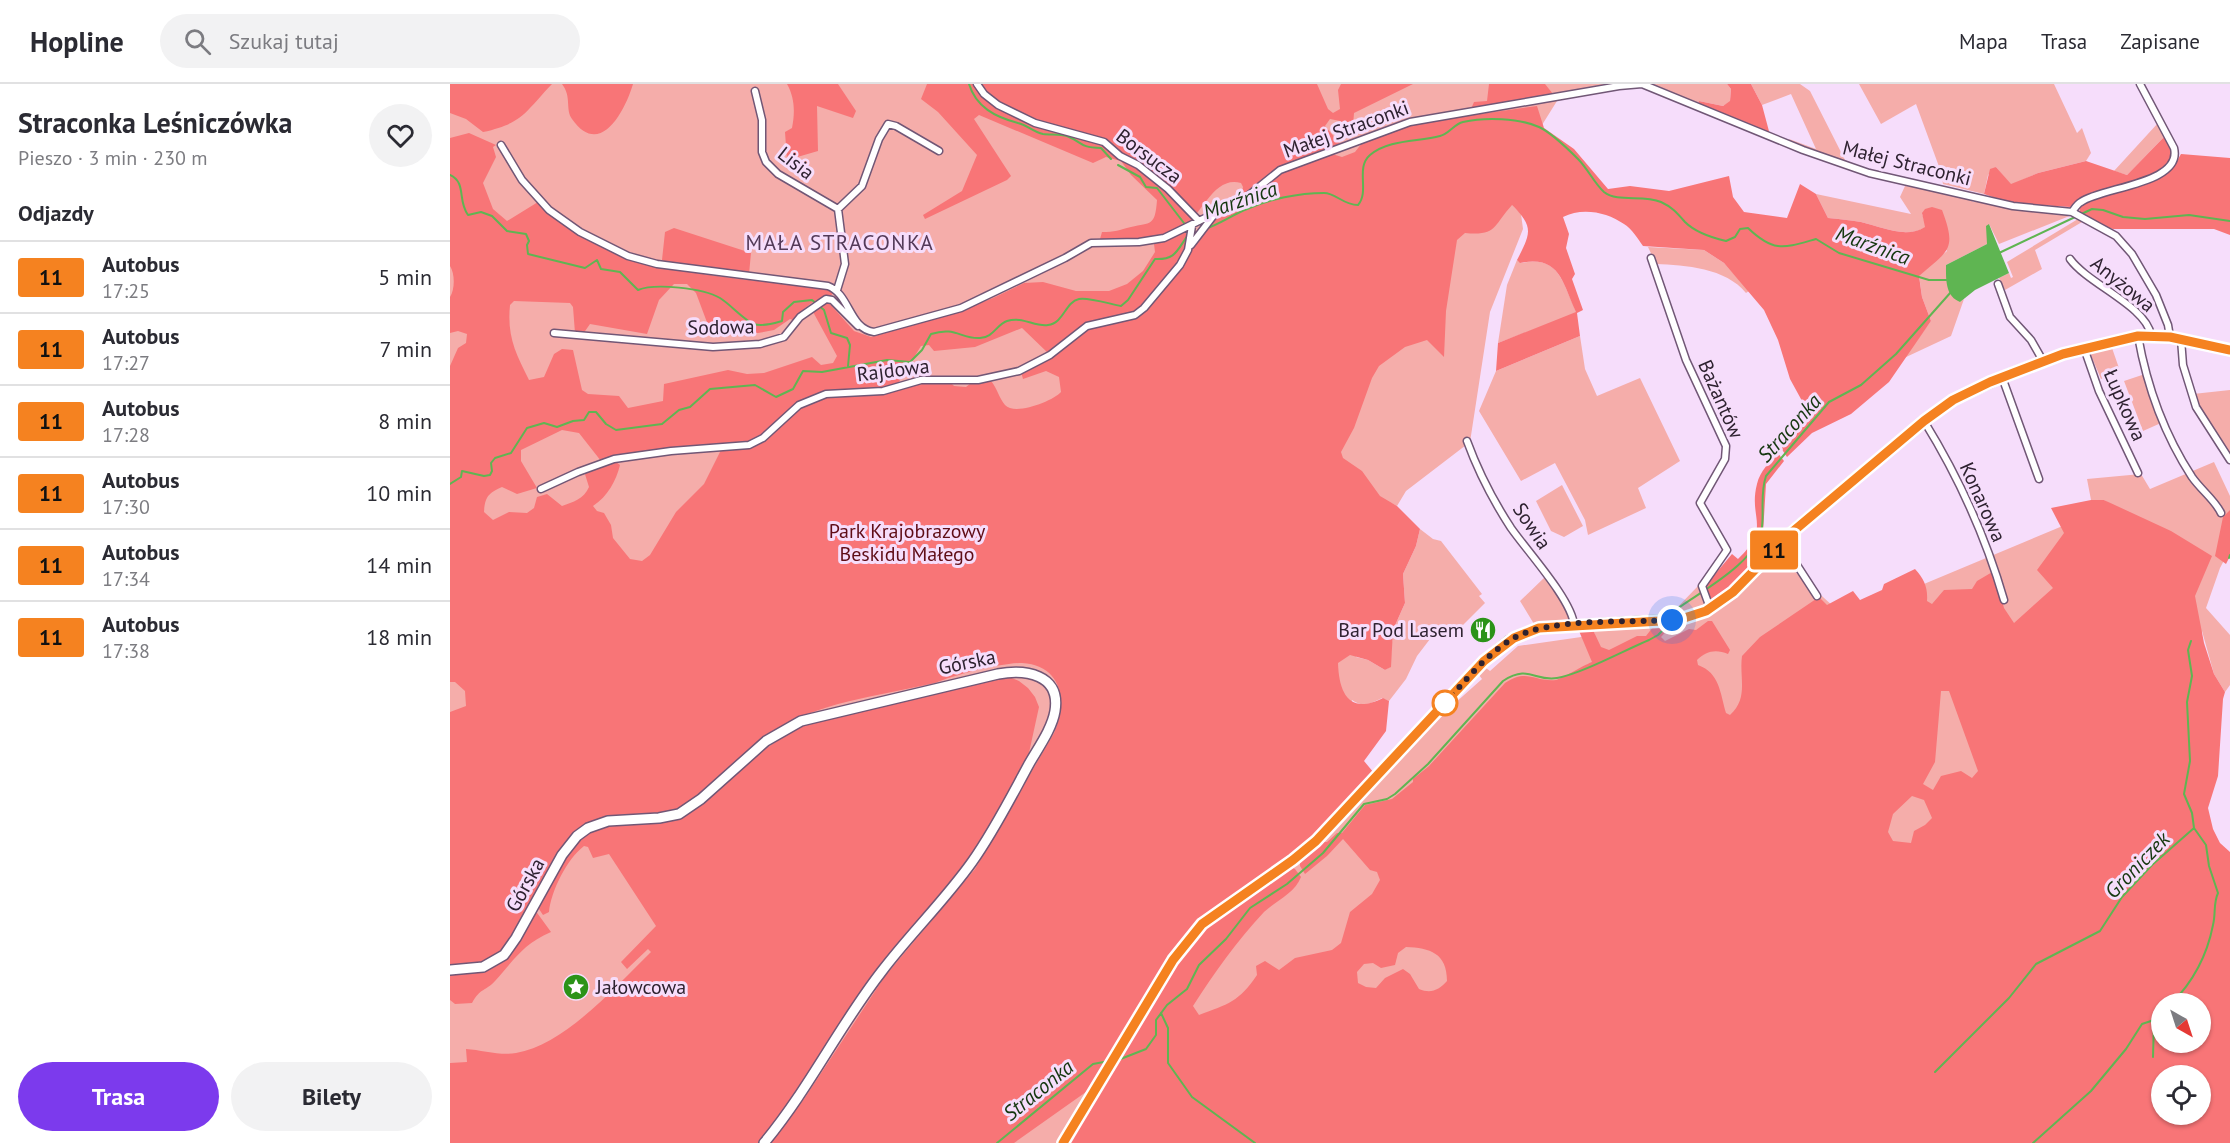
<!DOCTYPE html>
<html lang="pl">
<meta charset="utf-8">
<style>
:root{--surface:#fff;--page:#f2f2f3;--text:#2b2b33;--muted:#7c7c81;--line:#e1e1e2;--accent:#7c3aed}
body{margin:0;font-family:"PT Sans",sans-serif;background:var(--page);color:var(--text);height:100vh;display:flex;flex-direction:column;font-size:22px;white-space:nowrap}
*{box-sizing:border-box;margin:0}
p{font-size:20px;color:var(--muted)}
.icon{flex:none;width:33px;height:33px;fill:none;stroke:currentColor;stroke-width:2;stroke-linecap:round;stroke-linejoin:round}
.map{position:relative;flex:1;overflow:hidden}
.details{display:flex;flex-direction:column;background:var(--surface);width:450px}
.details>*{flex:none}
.badge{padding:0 12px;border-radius:4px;font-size:21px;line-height:39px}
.needle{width:39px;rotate:141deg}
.fabs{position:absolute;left:1701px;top:909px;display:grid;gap:12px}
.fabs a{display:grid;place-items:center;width:60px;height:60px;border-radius:50%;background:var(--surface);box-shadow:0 2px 4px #0004;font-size:30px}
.you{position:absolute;width:30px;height:30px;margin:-15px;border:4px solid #fff;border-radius:50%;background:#1a73e8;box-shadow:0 0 0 9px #1a73e833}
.map>.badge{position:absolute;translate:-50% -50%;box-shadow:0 0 0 3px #fff}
h2{padding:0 18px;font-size:22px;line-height:54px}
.round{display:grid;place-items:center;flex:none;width:63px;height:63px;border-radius:32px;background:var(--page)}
.summary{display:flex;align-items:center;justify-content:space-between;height:102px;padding:0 18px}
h1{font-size:28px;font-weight:700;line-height:45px}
.primary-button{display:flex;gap:12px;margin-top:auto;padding:12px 18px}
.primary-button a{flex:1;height:69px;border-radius:36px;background:var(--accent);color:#fff;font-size:24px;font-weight:700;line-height:69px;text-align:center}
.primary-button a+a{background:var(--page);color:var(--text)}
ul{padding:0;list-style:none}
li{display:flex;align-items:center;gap:18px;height:72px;padding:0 18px;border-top:2px solid var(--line)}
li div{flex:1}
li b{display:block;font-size:22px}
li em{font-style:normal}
li .badge{min-width:66px;font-weight:700;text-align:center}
header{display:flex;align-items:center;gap:36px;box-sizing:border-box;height:84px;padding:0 30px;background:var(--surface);border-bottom:2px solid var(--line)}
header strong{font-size:28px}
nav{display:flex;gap:33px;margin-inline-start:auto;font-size:21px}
.search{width:420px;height:54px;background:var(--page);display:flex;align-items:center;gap:15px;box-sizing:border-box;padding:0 21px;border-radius:33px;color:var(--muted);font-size:22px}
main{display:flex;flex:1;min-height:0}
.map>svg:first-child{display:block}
.green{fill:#f5adaa;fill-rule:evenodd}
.forest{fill:#f87577;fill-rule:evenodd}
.water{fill:#5fb552}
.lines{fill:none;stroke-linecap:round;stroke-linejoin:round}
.stream{stroke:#5fb552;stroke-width:2}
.street-casing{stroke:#715776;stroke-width:9}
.secondary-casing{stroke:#715776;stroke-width:12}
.street{stroke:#fff;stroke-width:6}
.secondary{stroke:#fff;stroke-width:9}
.line-casing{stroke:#fff;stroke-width:14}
.line{stroke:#f58220;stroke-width:9}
.walk{stroke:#2e2230;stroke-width:6;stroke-dasharray:0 10.8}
.stop-dot{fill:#fff;stroke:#f58220;stroke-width:3}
.labels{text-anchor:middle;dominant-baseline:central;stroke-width:6;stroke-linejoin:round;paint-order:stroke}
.street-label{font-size:20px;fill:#2e2230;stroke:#f6ddfb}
.park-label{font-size:20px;fill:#5f0c16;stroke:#f6ddfb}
.poi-label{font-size:20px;fill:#2e2230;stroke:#f6ddfb;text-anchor:end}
.water-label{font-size:21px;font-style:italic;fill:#15370f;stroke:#f6ddfb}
.neighbourhood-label{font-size:21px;letter-spacing:1.5px;fill:#533a58;stroke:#f6ddfb}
</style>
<header>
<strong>Hopline</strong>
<div class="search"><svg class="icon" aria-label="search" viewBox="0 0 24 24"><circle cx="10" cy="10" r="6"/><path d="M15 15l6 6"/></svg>Szukaj tutaj</div>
<nav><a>Mapa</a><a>Trasa</a><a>Zapisane</a></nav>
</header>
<main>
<section class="details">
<div class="summary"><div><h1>Straconka Leśniczówka</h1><p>Pieszo · 3 min · 230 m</p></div><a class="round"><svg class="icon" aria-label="heart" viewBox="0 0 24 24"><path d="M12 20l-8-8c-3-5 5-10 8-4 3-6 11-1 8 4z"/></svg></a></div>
<h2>Odjazdy</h2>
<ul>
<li><span class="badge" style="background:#f58220;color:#111">11</span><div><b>Autobus</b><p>17:25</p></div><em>5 min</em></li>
<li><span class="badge" style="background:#f58220;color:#111">11</span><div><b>Autobus</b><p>17:27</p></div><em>7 min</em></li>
<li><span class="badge" style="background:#f58220;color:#111">11</span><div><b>Autobus</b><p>17:28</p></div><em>8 min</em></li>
<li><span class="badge" style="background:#f58220;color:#111">11</span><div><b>Autobus</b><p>17:30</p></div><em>10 min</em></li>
<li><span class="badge" style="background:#f58220;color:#111">11</span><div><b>Autobus</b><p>17:34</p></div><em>14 min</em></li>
<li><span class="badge" style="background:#f58220;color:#111">11</span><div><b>Autobus</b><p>17:38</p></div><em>18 min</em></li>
</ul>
<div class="primary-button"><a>Trasa</a><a>Bilety</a></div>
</section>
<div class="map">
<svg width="1780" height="1059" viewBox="0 0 1780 1059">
<rect width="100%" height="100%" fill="#f6ddfb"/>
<path class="green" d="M0,0H1168L1112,9L1050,108L1071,130L1073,145L1040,228L1020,358L956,407L947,422L941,419L906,573L918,576L935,586L940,583L943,546L955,519L953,490L966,462L970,445L983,455L991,457L1032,510L1029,512L1035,519L1007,547L980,555L967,572L956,595L939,617L932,614C922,619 913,624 902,616L891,736L990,630L995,628L1032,595L1029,591L1036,584L1040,587L1068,562L1145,551L1143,546L1224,541L1258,531L1260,532L1308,490L1309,491L1330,474L1395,533L1663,421L1654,416H1641L1637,395L1691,390L1700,405L1764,378L1780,412V465L1770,484L1756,524L1780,551V601L1775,608L1764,590L1752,547L1742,605L1780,1059H0ZM1712,920H1750V958H1712ZM1712,992H1750V1030H1712Z
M1202,0H1277L1281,5L1280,18L1273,22L1249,17L1248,20Z
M1301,0H1350L1360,7L1395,76L1413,84L1342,59L1339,55L1366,65L1341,10L1312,21Z
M1409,0H1604L1627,49L1632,44L1641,69L1636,77L1588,89L1561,101L1546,83L1538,91L1534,110L1493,100L1491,88L1466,20L1431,40Z
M1708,39L1715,52L1677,91L1664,87Z
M1455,102L1475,104L1521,115L1523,118L1530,117L1571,126L1622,131L1549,160L1539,140L1537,160L1496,181L1510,218L1514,215L1501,252L1454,274L1481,237L1472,213L1469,191L1497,167L1472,129L1476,143C1456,155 1432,143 1411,138C1400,136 1389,135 1378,134L1366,110L1461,130L1450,113Z
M1628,135L1632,138L1585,166L1592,185L1555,206L1549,194L1559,189L1561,194L1563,193L1557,178Z
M1198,163L1254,166L1274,179L1299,207L1296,209C1276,184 1235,181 1206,180Z
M1067,176L1071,179C1110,171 1112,199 1127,229L1048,259L1057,201Z
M1130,252L1135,285L1147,312L1190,294L1230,377L1188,404L1196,424L1138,451L1135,436L1105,379L1071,397L1029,327L1046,287Z
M1662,264L1670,287L1651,295L1640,269Z
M1695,290L1711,339L1693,347L1674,297Z
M1780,306V371L1752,332L1743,310Z
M1112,401L1133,442L1114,453L1101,447L1086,417Z
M1095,493L1120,532L1119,535L1084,540L1070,517Z
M1248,502L1256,521L1231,530H1221Z"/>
<path class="forest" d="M0,0H183C175,27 150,75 122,35C115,25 122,13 112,0H102C75,28 74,39 33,48L16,35L0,29Z
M337,0H388L406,27L403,34L367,22L368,67L337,76L335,48L342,44C345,29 345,14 337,0Z
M477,0H867L878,25L883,29L890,25L888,6L891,0H963L904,29L903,42L898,45L890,37L880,35L875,42L891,61L829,83L795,112L791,111L793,103L791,99C765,91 752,129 735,142C711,159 678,155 650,155L652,148C665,148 669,146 681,143C701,138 705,143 707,116L681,91L671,77L656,73L643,79L529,31L524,35L561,92L557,96L475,135L473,131L512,107L527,71L488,28L471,15Z
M1039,0H1095L1103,10L1021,25L1024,18L1037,17Z
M1277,0H1301L1312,21L1320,51L1248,20L1249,17L1273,22L1280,17L1281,5Z
M1087,22L1094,44L1124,65L1158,105L1180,102L1219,107L1279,92L1283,113L1294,128L1337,134L1350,100L1366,110L1378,134C1389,135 1400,136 1411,138C1432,143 1456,155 1475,143L1472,129L1475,125L1482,123L1492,126C1507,166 1499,166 1469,192L1472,213L1481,237L1439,298L1401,330L1362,349L1337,373L1331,364L1348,345L1357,326L1340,295L1328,256L1314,226L1274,179L1254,166L1193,162C1188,155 1182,145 1174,140C1157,128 1132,123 1113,133L1119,150L1116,164L1125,190L1122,195L1133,226L1127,229L1130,252L1046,287L1048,259L1126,228C1112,198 1110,171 1070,179L1067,176C1081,149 1084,143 1062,121C1043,142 1047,152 1015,149L1007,156L996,227L994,273L977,256L955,263L929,282L922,294L904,344L891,368L893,374L912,387L930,412L947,422L970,445L966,462L953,490L955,519L943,546L941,583L935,586L918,576L900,571L888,579C889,610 900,631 933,614L939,617L936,647L914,677L924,689C896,720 870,753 837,777C800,803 761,823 731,856L643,1003L564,1059H319L354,1015L435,892L525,785L604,649C618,618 612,581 572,579C551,579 505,591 485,599C429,612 365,618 317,651C288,671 254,714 225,726C196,738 159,724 132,743C91,772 79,862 36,879C25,884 12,883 0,884V628L16,622L15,607L5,598H0V282L8,264L16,259L17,250L8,247L0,249V213C5,205 5,190 0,182V54L19,49L46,61L43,63L46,73L33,99L43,125L57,137L88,118C150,178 227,188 308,197C332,200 358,200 381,206L383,209L380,213C366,212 352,226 343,236L340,235L324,246L308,249H261L246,209L237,200H224L209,216L197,250L140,240L133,250L125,249L123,223L120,219L64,217L60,221C57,252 65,268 79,296L94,293L104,270L112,265L123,266L132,306L138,310L169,312L178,324L213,317L214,300L278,286L297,290L314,289L362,273L371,281L383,279L387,272L362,226L375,219L380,220L404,247L421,253L512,226L543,214L574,199L593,198L626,207H659L677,200L693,187L705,168L704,160L735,148L739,153C733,178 706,220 682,230C667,236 650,233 636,241C623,249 612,261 599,270L572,244L525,263L484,267L479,261L471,262L447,301C422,312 392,301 365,311C335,322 325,351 299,359L175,371L151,377L129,349L112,346L71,366V377L87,404L67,410L52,403C39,409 35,412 34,428L43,436L59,428L77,429L84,424L87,413L97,410L112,422C123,418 134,415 139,403L134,387L166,378L170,381C166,397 158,412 143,422L147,427L154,429L161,441L163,454L180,475L192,477L200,471L226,428L254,400L271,366L307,360L341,328L367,314L387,310L433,308L473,298H500L504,302L516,303L521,299L541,297C547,304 549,314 555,321C565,332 603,317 611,308L609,293L596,287L573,295L571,288L602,273L639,244L647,240L686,233L696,225L723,195L745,159L767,133L803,112L828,90L882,70L892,73L905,68L912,59L960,40Z
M1715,52L1722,65V77L1707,90L1620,123L1560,119L1534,110L1540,85L1546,83L1561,100L1588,89L1636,77L1677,91Z
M1731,70L1780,74V151L1764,145H1663L1649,141L1629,130L1630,123L1638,117L1715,91L1724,82Z
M224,144L301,169L299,190L214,178L212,176L215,148Z
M1327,368L1334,377L1316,400L1313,449L1322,461L1286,499L1261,518L1255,502L1282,470L1288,475C1322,442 1298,435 1307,400C1310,387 1320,378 1327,368Z
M1641,416H1654L1721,447L1762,472L1745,512L1754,559L1764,590L1775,608L1773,615L1768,692L1758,724L1763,745L1770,759L1780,768V1059H616L726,877L750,848L841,783L845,785L851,793C845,809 826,817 814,828C787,857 764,889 743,922L749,931C778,920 789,918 807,891L806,882L815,877L829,886L845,874L882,866L891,859L900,828L922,810L930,796L927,788L920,786L893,755L877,772L855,790L850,782V776L870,758H877L887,749H892L915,721L942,715L963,698V695L979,682L1055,599C1077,584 1084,598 1106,596C1111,595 1132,582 1142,578L1129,547L1143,546L1151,563L1159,566L1187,552H1196L1203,543L1221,542L1211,553L1215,557L1239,545L1246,546L1258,537H1262L1280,566L1278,570C1266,565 1256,567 1247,576L1248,581C1270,589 1270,609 1276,629L1280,631C1299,614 1289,594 1292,572L1310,553L1366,515L1370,514L1377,521L1403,507L1410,516L1432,506L1434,500L1465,485C1474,495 1478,503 1477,517L1482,520L1494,506L1522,505L1527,497L1544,487L1554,524L1564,539L1603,504L1587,486L1614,449L1601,424ZM1491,607H1499L1528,687L1522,694L1511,687L1491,692L1483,706L1473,700L1485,678ZM1462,712L1474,716L1482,734L1475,741L1464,747L1461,759L1443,757L1438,748L1443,730ZM956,863C980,864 997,869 997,897C989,906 981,910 969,905L960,890L953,885L935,894L926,904L916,903L908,899L907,888L914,880L923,879L931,884L945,881L948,869ZM1712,920H1750V958H1712ZM1712,992H1750V1030H1712Z
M1780,426V472L1776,480L1765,472L1773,433Z
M559,593L569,597L578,604L585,613L589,623L577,678L525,766L310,1059H0V979L17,978L16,965C32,966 51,972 66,969C115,961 167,901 201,868L198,865L177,885L171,878L206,842L159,770L143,774L138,763L134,762C117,775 101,807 99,828L93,831L87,822C101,797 116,758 145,745C166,736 204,737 228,735L235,732L253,719L308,670L346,644L359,639Z
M85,826L101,848C73,860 65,875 45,897C36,907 30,904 22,919L5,920L0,916V890C52,892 63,868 85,826Z"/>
<path class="water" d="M1539,140L1559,189L1525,206L1510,218C1495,212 1496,195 1496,181L1537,160L1536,142Z"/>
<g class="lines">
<path class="stream" d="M519,0C526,23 545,33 568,39C577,41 583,48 593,50C600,51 610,50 617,52C634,59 628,63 651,64L661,75
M668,81L690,93L696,103L707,104L737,143
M0,91C17,99 7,116 18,131L31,128L42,132L57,147L76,150L79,157L77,161L78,170L135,184L147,176L151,185L170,188L188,206C205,199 253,204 270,214C280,220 295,237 304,240C313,243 325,239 332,237L333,228L344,218L362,216L374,226L381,249L397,254L400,261L398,282
M755,145C770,140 782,131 797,125C819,115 849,109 874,109C886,109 893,121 908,121C920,107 905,84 920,71C939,55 968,58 990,52C999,50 1004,40 1013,38C1035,33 1069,34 1089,43C1100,48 1120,67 1128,75C1138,85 1144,99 1154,108C1168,119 1193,110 1211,118C1222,123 1227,129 1235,138C1245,148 1263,154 1276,157L1285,153L1290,145L1298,144C1324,169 1334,164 1366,155L1389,169L1479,196H1498
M1549,169L1642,125L1653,126L1673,133L1695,135L1739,131L1780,137
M0,400L11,393L12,387L34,392L40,391L42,387L41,379L45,374L61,369L77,344L94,339L107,343L123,337L134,336L139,328H146L156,340L166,346L212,340L229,326L240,323L260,305L305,301L326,313L343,305L353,287L372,288L437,276L460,278L472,266L481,250C506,242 510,255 530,254C543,254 547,240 557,237C573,232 584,243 598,241C614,239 615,218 629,215C638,213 660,220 671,222L678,216L705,175C726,176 727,166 738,151
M1779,474L1780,471
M1223,532L1227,525C1253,506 1308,478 1312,443C1314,425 1310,410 1316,392L1379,318L1411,301L1446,270L1501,208
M1721,920C1744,897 1757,872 1763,841C1766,829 1763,820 1768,809L1759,782L1756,761L1744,744
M711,929L718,944V979L742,1013L805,1059
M1703,973L1704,936
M668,976L696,965L706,951V936L717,921L737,905L749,881L776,855L800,824L837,800L873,769L914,720L937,715L945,710L978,680L1053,597C1079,580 1085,598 1107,594C1131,590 1175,566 1199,556L1208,551L1219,540
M1485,988L1559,914L1586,880L1650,847L1672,813L1702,781L1744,744L1742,729L1734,710L1740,677L1737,618L1742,592L1738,566L1741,557
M547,1059L643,980L659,977
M1583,1059L1641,1007L1676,965L1692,940L1704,936L1712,928"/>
<defs>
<path id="street" d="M527,0L534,10L548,21L585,39L654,58L670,72L688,81L718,105L749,137
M305,7L312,36V68L316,78L328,90L388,125L395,180L387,206
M51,61L72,96L99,126L130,148L178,172L207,180L378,202C400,210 399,245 424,248L511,224L615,174L641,159L689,158L714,154L794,115L830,86L960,38L1169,2L1192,0L1353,66L1419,89L1563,122L1622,128L1666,152L1682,170L1706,211L1718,241L1720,253
M388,125L412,102L429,55L438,40L446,42L489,67
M1622,128C1625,124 1627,120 1631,118C1652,103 1733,100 1724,64L1690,0
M741,161L764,131
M1201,174L1236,276L1276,362L1275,375L1250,419L1277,466L1252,502L1260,524
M1620,175C1638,200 1696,222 1701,251
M1548,200L1560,233L1581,256L1593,277
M104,249L263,263L310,260L334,253L350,233L376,215L382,216L408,242
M1688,252C1697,303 1714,350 1742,393C1751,406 1765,416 1771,429
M1731,255L1733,281L1746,323L1780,376
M1634,264L1649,307L1688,389
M1552,293L1589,395
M1474,337C1508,392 1536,454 1554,516
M1017,357C1028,387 1044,418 1061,444C1077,467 1122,516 1124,541
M91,405L128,388L164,375L221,367L299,361L313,354L349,321L376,310L433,307L471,296H528L569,287L600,271L637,242L685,231L694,224L730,181L738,166L742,142
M1332,458L1367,512"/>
<path id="secondary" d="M0,886L33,883L54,871L66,854L112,771L127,752L138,744L158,737L209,734L229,730L251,715L316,657L351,637L548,590C575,585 611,590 605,627C602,645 588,664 579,680C561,713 544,747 522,778C495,816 461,849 432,887C389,942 359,1005 314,1059
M613,1059L723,876L752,840L843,776L866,757L1034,577L1060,556L1089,544L1228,535L1256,527L1283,508L1339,450L1474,337L1503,316L1552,293L1613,270L1688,252L1720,253L1780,266"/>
</defs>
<use href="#street" class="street-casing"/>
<use href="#secondary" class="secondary-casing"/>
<use href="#street" class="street"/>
<use href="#secondary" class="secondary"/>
</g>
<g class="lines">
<defs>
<path id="line" d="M613,1059L723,876L752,840L843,776L866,757L1034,577L1064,554L1089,544L1228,536L1256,527L1283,508L1340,450L1474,337L1503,316L1540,298L1613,270L1688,252L1720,253L1780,266"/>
</defs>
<use href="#line" class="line-casing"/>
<use href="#line" class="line"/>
<path class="walk" d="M995,619C1015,597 1036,571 1062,555C1099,533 1178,539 1222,536"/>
</g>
<defs>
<symbol id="restaurant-disc" viewBox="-11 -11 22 22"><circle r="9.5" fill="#2b9318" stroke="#f6ddfb"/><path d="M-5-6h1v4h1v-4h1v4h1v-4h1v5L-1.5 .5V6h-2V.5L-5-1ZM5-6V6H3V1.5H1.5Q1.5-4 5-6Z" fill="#fff"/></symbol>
<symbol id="sight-disc" viewBox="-11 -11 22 22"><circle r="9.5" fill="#2b9318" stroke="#f6ddfb"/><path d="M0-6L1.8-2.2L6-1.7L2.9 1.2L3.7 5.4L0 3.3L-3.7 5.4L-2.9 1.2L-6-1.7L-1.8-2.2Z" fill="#fff"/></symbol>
</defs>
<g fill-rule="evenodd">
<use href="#restaurant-disc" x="1018" y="531" width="30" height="30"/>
<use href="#sight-disc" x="111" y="888" width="30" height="30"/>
</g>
<circle class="stop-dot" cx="995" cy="619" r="12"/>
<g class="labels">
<g class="street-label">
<text transform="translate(896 45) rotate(-20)">Małej Straconki</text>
<text transform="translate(699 72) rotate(37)">Borsucza</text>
<text transform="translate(346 79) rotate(38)">Lisia</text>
<text transform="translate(1457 79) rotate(14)">Małej Straconki</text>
<text transform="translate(1673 200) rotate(39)">Anyżowa</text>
<text transform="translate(271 243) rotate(-1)">Sodowa</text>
<text transform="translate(443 286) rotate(-7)">Rajdowa</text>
<text transform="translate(1271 315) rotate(66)">Bażantów</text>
<text transform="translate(1675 321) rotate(66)">Łupkowa</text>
<text transform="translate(1533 418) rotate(66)">Konarowa</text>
<text transform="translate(1082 442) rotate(56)">Sowia</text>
<text transform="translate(517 578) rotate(-12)">Górska</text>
<text transform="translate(75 801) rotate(-61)">Górska</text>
</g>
<g class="park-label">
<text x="457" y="447">Park Krajobrazowy<tspan x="457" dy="23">Beskidu Małego</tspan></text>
</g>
<g class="poi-label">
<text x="1014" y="546">Bar Pod Lasem</text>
<text x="146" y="903" text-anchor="start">Jałowcowa</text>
</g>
<g class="water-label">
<text transform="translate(790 116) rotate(-19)">Marźnica</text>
<text transform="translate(1423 161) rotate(20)">Marźnica</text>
<text transform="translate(1339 344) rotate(-48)">Straconka</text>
<text transform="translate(1687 781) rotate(-46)">Groniczek</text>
<text transform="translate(588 1006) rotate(-39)">Straconka</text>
</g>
<g class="neighbourhood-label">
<text x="390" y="158">MAŁA STRACONKA</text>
</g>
</g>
</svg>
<div class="fabs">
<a><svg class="needle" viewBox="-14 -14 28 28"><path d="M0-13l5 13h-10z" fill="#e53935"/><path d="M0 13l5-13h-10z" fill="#7c7c81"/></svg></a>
<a><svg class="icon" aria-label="locate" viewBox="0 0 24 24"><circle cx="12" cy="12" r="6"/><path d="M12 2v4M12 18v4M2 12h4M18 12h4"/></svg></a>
</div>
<div class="you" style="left:1222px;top:536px"></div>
<b class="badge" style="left:1324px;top:466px;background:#f58220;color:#111">11</b>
</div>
</main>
